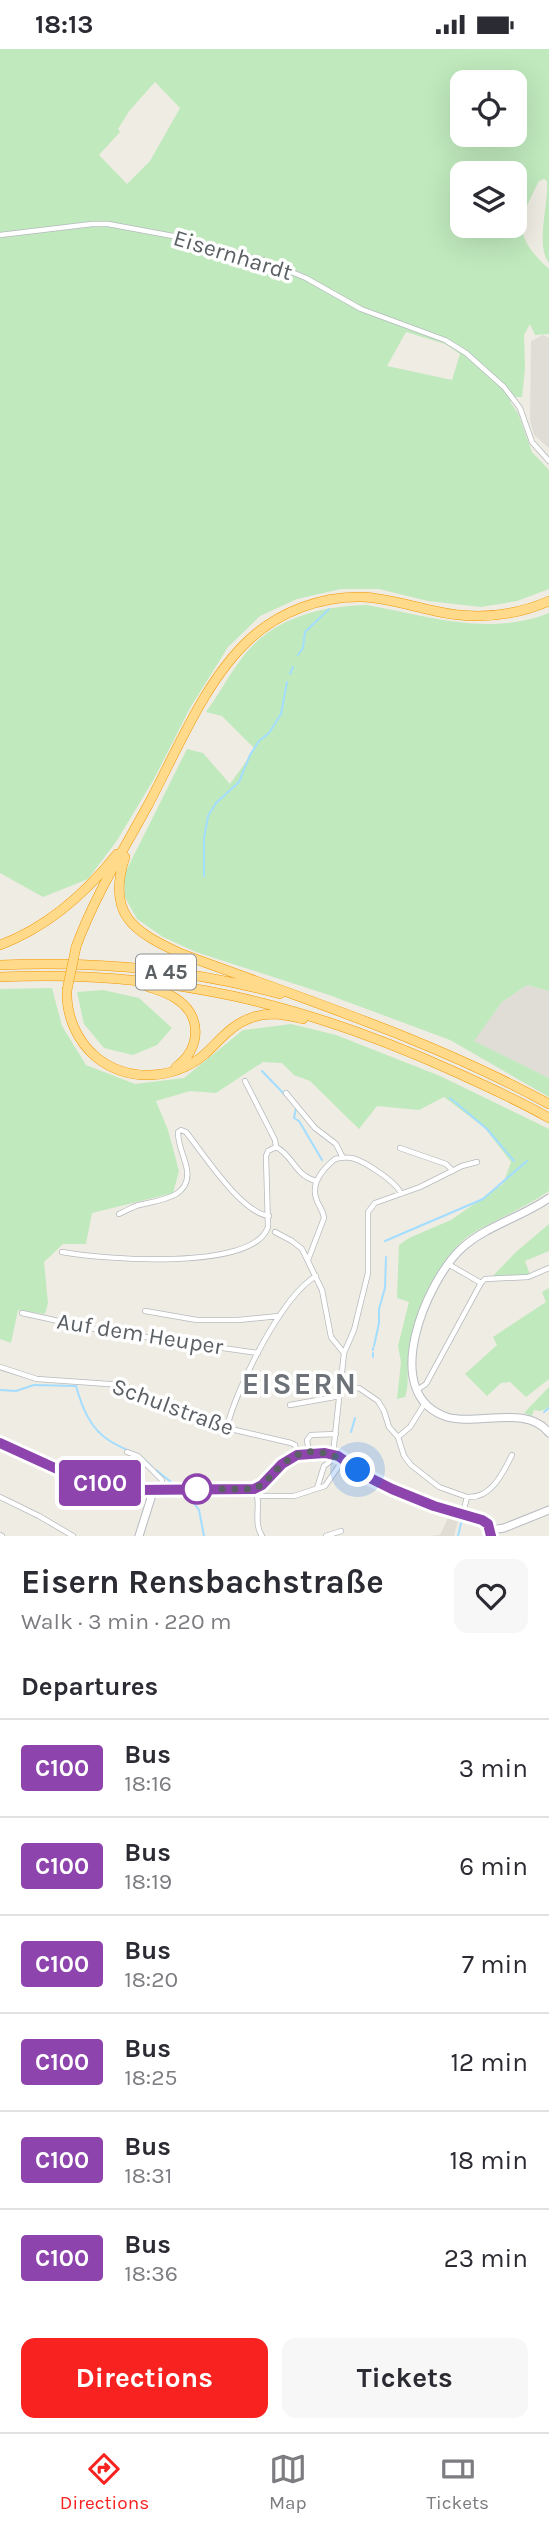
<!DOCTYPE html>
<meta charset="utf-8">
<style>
:root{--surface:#fff;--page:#f7f7f7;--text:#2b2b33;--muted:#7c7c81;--line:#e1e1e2;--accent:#f82320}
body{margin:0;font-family:Karla,sans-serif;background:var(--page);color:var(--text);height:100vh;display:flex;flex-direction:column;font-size:26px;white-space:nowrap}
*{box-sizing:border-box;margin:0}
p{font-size:23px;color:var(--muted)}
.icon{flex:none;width:38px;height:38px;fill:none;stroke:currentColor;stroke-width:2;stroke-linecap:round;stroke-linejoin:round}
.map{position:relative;height:1487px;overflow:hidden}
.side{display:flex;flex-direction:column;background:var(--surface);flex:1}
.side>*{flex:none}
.badge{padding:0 14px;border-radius:5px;font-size:24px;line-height:46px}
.controls{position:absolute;left:450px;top:21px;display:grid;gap:14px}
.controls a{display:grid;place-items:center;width:77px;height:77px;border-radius:14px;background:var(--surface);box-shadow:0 7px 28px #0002;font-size:35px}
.you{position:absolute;width:35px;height:35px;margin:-18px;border:5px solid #fff;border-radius:50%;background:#1a73e8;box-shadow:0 0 0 10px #1a73e833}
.map>.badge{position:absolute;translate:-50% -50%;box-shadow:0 0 0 4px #fff}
h2{padding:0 21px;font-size:26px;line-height:63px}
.round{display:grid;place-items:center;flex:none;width:74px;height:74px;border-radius:14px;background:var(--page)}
.head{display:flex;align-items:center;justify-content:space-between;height:119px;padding:0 21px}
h1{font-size:33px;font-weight:700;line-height:52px}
.cta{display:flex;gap:14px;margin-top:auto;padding:14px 21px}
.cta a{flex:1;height:80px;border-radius:14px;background:var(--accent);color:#fff;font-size:28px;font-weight:700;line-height:80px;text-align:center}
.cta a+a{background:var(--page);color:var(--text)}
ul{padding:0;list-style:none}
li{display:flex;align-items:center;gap:21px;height:98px;padding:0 21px;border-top:2px solid var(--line)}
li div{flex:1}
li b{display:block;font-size:26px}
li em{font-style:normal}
li .badge{min-width:77px;font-weight:700;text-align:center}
.status{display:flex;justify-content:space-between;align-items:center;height:49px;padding:0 35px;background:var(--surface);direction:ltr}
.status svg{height:19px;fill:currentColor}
.tab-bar{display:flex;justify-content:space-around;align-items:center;height:98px;border-top:2px solid var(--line);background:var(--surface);font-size:19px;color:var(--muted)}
.tab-bar a{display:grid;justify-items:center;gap:4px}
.tab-bar .selected{color:var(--accent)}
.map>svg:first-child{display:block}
.industrial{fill:#e0ddd7}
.education{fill:#e1ddd4}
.green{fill:#c0e9bd;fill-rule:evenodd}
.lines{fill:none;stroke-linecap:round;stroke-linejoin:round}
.stream{stroke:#a3ddff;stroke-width:2}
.street-casing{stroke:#b6babe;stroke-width:6}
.secondary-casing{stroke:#b6bbc1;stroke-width:9}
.highway-casing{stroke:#f29700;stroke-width:10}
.street{stroke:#fff;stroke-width:4.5}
.secondary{stroke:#fff;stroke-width:7}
.highway{stroke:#ffda8a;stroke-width:9}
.highway-bridge-casing{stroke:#f29700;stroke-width:10;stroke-linecap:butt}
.highway-bridge{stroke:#ffda8a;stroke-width:9}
.line-casing{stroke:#fff;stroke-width:16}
.line{stroke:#8e44ad;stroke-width:10}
.walk{stroke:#5b6065;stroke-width:7;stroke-dasharray:0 12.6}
.stop-dot{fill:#fff;stroke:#8e44ad;stroke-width:3.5}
.labels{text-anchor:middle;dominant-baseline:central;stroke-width:7;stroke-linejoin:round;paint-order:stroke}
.shield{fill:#fff;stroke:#8c9093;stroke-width:2}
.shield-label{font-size:21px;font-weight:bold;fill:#5b6065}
.street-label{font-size:23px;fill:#5b6065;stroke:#fff}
.district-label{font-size:30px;font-weight:bold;letter-spacing:2px;fill:#6c7277;stroke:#fff}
</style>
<div class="status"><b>18:13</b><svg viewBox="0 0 49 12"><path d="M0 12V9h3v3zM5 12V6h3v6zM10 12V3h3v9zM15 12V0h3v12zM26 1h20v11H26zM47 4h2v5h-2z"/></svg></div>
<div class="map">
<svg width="549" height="1487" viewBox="0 0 549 1487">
<rect width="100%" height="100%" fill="#efece3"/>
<path class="industrial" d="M543,286L549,289V399L534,386L530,371L531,292Z
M527,936L549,942V1029L473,992L502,953Z"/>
<path class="education" d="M448,1469L458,1472L454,1487H428L440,1486Z"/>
<path class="green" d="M0,0H549V214C535,197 549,154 547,132L544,130L539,132C518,173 512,186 549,220V285L535,286L530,275L524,286L525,319L522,348H515L510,353L518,364L532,403L549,421V540L517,552L481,558L428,552L379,540H341L297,550L260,567L228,598L190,659L154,730L116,793L88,830L43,848L0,824ZM155,33L180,59L150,112L127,135L99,106L120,83L118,80L130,61ZM462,33H514V86H462ZM462,124H514V177H462ZM406,283L445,295L460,305L452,331L387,317Z
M367,556C428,567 489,588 549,564V942L527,936L502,953L474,992L549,1029V1048L450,991L329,946L196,903L163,888L137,870L125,848L124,826L187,700L203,704L230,735L255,700L222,667L206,663C219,645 229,626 242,609C271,569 321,557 367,556Z
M52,939L62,977L86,1016L135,1035L184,1029L243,981L291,975L336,986L440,1027L549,1080V1142C525,1159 498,1169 473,1184C447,1200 422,1244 415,1274C412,1287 409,1302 408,1316C407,1329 409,1336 405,1348L397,1350L401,1313L398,1297L409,1253L397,1249L399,1196L409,1189L451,1171L503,1135L511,1113L485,1079L444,1048L419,1061L377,1057L359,1080L310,1032L294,1026L282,1014L263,1013L216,1044L190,1042L156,1052L168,1081L179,1122L173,1144L92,1164L86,1195H63L44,1213L48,1254L45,1265L18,1261L11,1294L0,1290V940Z
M103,941L139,949L172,979L157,996L133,1006L104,999L84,975L77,943Z
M549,1175V1202L525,1212L530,1226L491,1229L516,1203Z
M549,1239V1330L526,1348L510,1333L501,1334L487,1347L465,1325L497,1296L493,1288L546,1253L542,1243Z
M549,1338V1359L540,1362L534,1361L532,1367L524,1364Z"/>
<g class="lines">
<path class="stream" d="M298,606L303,599L305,583L329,560
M290,625L293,618
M204,827V789L208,767L216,754L239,733L250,706L259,692L269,684L281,665L287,633
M262,1022L286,1047
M450,1049L487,1080L514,1112
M296,1059L294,1069L299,1072L322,1111
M385,1192L483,1150L527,1112
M374,1297L379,1274V1260L385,1239L386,1208
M373,1301V1299
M373,1304V1308
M0,1341L16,1342L34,1336L76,1337C82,1358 90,1380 110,1392C127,1403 136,1401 152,1418
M544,1363L549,1359
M351,1383L355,1369
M156,1421L176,1437
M187,1444L199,1461L204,1487
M458,1487L462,1470"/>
<defs>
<path id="street" d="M0,186L92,175H108L173,187L221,203L263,211L306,229L361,260L445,291L466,304L504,338L520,359L532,393L549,412
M245,1032L275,1091L276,1098C293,1106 294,1126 316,1132
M286,1044L315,1079L336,1095L343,1109
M400,1099L446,1115L453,1122
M119,1165C126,1162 132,1158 139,1156C159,1151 191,1149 187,1121C185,1108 178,1098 178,1083L181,1081L186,1083C203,1104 241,1164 269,1167
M275,1183L292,1192L302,1200L322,1241L331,1288L344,1304
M62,1203C100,1210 253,1223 268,1178L266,1107L268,1102L276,1098
M308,1211L324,1169C323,1160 318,1157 316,1149C311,1133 324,1119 335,1110C340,1109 346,1108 352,1109C364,1112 397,1133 401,1145
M448,1215L481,1234L485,1230L528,1228L549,1219
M145,1262L197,1271H238L279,1267
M22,1264L104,1282L258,1304
M0,1318L37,1330L123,1336L183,1363L235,1381L291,1394L295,1396L297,1405
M341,1340L359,1339L378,1352L384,1362L389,1378L398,1388L404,1407L411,1416L439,1438L467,1448L463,1464
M417,1341L426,1335L481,1234
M290,1356L340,1347
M227,1378C237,1338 281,1248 316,1227
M398,1388L410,1378L425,1354
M127,1403L138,1407L162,1431V1440
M309,1404L307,1391L311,1386L336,1385
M333,1405L344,1304L354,1281L368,1224V1163L375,1154L420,1138L462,1117L477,1113
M317,1439L324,1417L337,1407
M254,1440C263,1454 252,1472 262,1487
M258,1447H294L325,1437L343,1411
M0,1448L39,1467L73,1487
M467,1448C491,1450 503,1424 512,1406
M0,1486L2,1487
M326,1487L341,1482"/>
<path id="secondary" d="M549,1149C522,1168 486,1177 462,1199C426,1232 378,1346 447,1368C478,1377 527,1355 549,1384
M0,1394L79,1430L135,1441L254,1440L262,1436L289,1410L297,1406L325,1404L338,1407L370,1429L392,1440L434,1457L482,1471L488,1475L491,1487
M491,1481L504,1479L549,1461
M139,1487L151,1449V1442"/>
<path id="highway" d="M125,808C106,866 134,883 182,905C306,951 432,991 549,1055
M0,896C48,878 86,844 117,805
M76,898C94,848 123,802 148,756C177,702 205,631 250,590C280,562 322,547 362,548C387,549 411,557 435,562C474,571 512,568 549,552
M0,916C94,912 189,920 280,945
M0,928C164,920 305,955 453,1022C486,1037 518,1051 549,1069
M144,936C154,940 166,943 175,949C203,966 201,1000 176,1018
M67,941C66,967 77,992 96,1008C128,1034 174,1031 205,1005C219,992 232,975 251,969C268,962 286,966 303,970"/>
</defs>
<use href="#street" class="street-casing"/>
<use href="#secondary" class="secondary-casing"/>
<use href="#highway" class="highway-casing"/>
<use href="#street" class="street"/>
<use href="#secondary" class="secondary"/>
<use href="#highway" class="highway"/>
<defs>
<path id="highway-bridge" d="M67,941L76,898"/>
</defs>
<use href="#highway-bridge" class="highway-bridge-casing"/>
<use href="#highway-bridge" class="highway-bridge"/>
</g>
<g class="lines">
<defs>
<path id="line" d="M0,1394L79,1430L135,1441L254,1440L262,1436L282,1415L297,1406L325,1404L338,1407L370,1429L392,1440L434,1457L482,1471L488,1475L491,1487"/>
</defs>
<use href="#line" class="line-casing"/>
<use href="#line" class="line"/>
<path class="walk" d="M197,1440H254C266,1435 273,1423 283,1415C308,1393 335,1404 358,1421"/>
</g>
<circle class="stop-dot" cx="197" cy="1440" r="14"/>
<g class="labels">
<rect class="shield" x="136" y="905.5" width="60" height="35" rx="5"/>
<g class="shield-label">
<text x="166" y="923">A 45</text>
</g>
<g class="street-label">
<text transform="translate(233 206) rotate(17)">Eisernhardt</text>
<text transform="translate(140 1285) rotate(9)">Auf dem Heuper</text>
<text transform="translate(173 1358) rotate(20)">Schulstraße</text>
</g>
<g class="district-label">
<text x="300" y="1335">EISERN</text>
</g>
</g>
</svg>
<div class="controls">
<a><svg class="icon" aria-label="locate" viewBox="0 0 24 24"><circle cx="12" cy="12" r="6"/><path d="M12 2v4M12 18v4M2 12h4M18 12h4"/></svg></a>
<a><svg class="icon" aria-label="layers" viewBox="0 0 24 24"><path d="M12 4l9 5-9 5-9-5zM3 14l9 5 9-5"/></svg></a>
</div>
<div class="you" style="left:358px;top:1421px"></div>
<b class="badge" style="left:100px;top:1434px;background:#8e44ad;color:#fff">C100</b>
</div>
<section class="side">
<div class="head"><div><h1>Eisern Rensbachstraße</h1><p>Walk · 3 min · 220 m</p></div><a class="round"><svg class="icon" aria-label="heart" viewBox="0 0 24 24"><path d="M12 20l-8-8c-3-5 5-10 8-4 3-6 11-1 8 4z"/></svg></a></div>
<h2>Departures</h2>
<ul>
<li><span class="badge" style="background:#8e44ad;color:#fff">C100</span><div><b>Bus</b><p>18:16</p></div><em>3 min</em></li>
<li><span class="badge" style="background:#8e44ad;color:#fff">C100</span><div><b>Bus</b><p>18:19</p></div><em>6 min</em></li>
<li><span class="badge" style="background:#8e44ad;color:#fff">C100</span><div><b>Bus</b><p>18:20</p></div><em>7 min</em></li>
<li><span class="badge" style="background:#8e44ad;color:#fff">C100</span><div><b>Bus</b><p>18:25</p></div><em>12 min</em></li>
<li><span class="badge" style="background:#8e44ad;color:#fff">C100</span><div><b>Bus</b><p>18:31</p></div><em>18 min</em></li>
<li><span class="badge" style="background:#8e44ad;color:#fff">C100</span><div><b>Bus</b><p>18:36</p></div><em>23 min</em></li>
</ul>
<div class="cta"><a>Directions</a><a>Tickets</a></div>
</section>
<nav class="tab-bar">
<a class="selected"><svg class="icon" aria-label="directions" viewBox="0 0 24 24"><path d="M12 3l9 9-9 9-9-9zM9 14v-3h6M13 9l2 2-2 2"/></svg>Directions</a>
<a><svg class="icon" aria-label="map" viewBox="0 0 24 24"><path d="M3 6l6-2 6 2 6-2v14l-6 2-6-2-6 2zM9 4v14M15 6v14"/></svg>Map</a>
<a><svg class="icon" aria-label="tickets" viewBox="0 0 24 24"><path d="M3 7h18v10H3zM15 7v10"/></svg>Tickets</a>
</nav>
